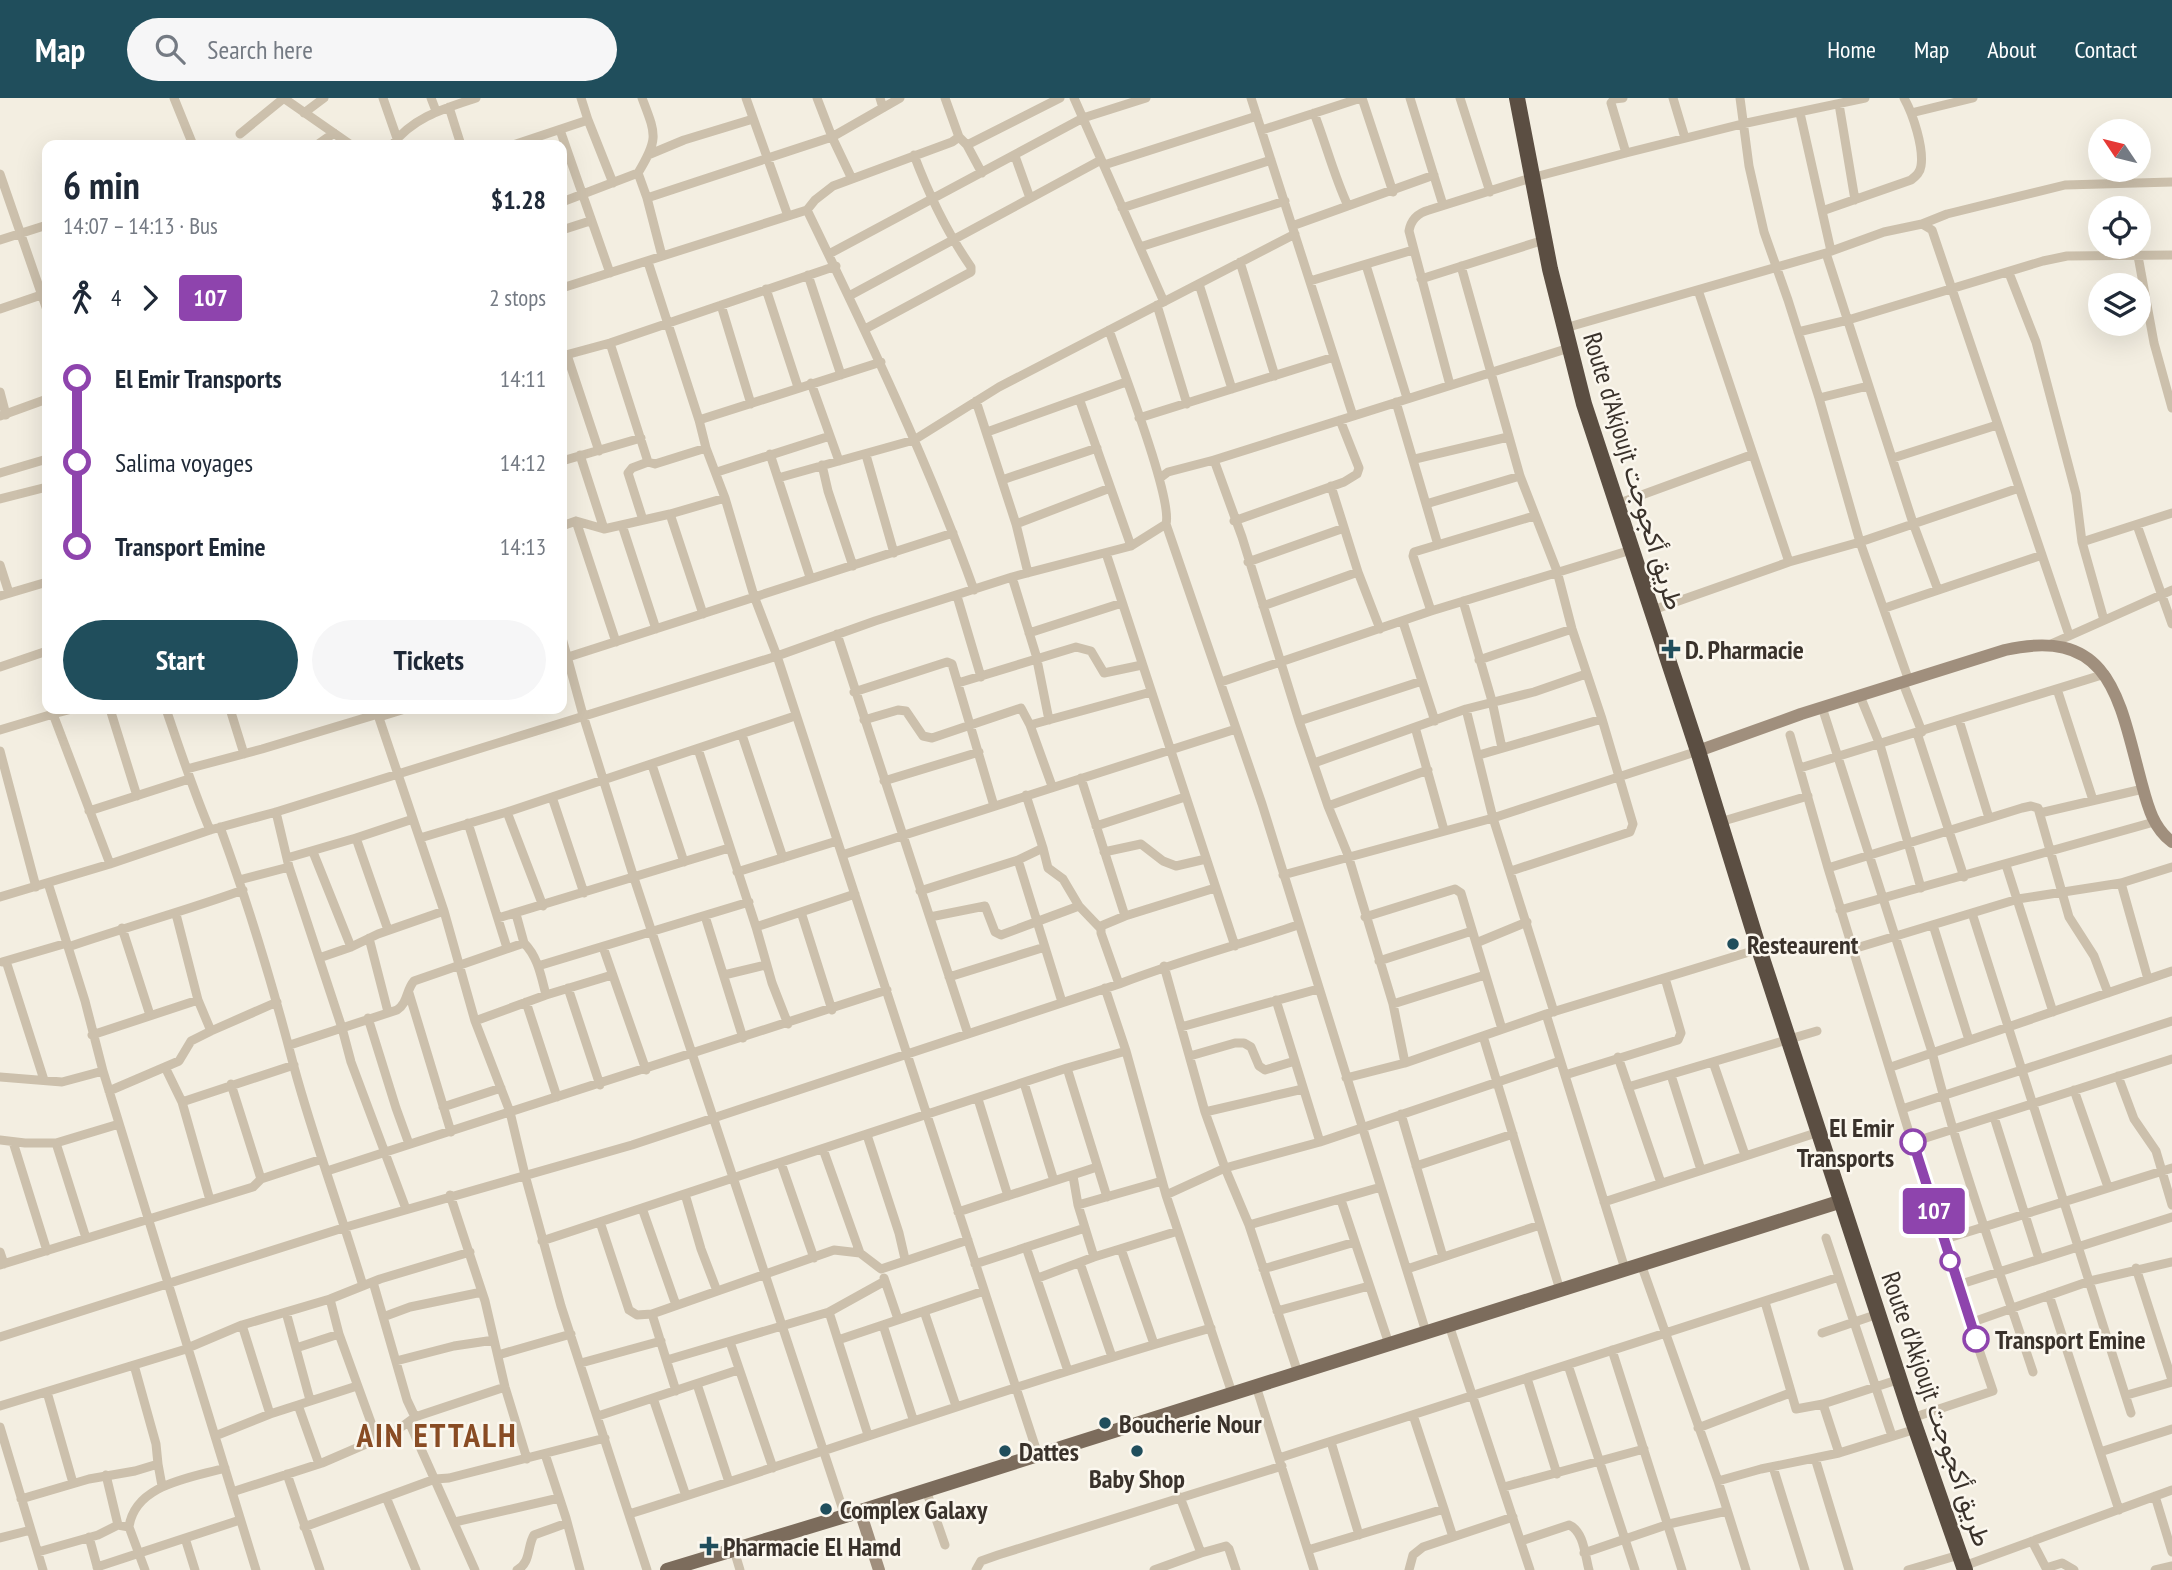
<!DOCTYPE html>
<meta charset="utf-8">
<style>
:root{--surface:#fff;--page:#f6f6f7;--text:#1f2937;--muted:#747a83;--accent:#204e5c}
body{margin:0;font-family:"PT Sans Narrow",Vazirmatn,sans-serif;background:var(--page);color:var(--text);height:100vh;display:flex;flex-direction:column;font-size:26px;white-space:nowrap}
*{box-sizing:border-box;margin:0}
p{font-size:23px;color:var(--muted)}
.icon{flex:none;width:38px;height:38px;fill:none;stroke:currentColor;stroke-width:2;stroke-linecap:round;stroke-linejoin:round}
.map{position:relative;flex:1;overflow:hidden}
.panel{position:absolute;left:42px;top:42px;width:525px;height:574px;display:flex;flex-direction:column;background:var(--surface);border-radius:14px;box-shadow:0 7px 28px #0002}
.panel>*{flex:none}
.badge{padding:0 14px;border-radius:5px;font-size:24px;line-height:46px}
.needle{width:46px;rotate:305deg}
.tools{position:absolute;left:2088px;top:21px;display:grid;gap:14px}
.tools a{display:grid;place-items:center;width:63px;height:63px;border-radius:50%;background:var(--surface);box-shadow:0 7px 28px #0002;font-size:35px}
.map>.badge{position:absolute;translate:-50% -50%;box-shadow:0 0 0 4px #fff}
.legs{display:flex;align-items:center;gap:10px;height:77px;padding:0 21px;font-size:23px}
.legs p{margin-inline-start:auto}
.head{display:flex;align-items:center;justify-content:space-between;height:119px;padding:0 21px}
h1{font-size:38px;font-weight:700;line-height:52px}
.button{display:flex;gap:14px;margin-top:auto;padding:14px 21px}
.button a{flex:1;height:80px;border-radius:42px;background:var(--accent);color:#fff;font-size:28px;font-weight:700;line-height:80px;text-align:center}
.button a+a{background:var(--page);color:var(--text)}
ul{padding:0 21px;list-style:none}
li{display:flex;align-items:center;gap:24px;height:84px;font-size:26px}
li i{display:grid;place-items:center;width:10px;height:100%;margin:0 9px;background:currentColor}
li i::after{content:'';width:18px;height:18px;margin:-9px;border:5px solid;border-radius:50%;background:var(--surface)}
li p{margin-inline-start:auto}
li:first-child i{background:linear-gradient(#0000 50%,currentColor 0)}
li:last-child i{background:linear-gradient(currentColor 50%,#0000 0)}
header{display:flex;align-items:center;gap:42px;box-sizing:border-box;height:98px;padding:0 35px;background:var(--accent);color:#fff}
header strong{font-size:33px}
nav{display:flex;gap:38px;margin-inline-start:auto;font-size:24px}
.search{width:490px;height:63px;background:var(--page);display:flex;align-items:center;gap:18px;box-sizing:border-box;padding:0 24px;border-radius:38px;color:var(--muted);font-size:26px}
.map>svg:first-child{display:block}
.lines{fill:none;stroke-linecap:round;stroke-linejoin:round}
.street{stroke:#ccc0ac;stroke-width:9}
.secondary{stroke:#a08f7d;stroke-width:12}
.primary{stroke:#7c6c5c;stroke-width:14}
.highway{stroke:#5b4e42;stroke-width:16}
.line-1-casing{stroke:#fff;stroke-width:16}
.line-1{stroke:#8e44ad;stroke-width:10}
.poi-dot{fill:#204e5c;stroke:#fbf7ee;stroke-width:2.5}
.stop-1-dot{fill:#fff;stroke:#8e44ad;stroke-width:3.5}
.labels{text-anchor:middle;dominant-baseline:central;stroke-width:5;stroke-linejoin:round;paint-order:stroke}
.street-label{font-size:26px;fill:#3a322b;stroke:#fbf7ee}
.poi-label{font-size:26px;font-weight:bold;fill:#3a322b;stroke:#fbf7ee;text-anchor:start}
.stop-label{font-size:26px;font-weight:bold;fill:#3a322b;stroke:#fbf7ee;text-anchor:end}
.district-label{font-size:33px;font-weight:bold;letter-spacing:2px;fill:#894c24;stroke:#fbf7ee}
</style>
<header>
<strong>Map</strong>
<div class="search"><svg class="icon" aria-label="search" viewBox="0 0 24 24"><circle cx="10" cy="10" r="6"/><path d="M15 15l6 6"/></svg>Search here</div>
<nav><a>Home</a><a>Map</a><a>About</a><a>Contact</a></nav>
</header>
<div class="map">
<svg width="2172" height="1472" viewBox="0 0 2172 1472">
<rect width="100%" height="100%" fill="#f3eee1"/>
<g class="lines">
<path class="street" d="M174,0L193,47
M383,0L399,46
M431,0L436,13
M746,0L788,118
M817,0L832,39L852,81
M880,0L883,10
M945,0L959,39L967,47L1060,0
M1074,0L1164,204
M1251,0L1353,318
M1362,0L1393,94
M1410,0L1443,107
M1460,0L1490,94
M1623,0L1614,1L1611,5L1626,55
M1673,0L1685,40
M1740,0L1749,68L1764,134L1788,202L1819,300L1860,444L1909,583
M285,1L351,47
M1839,6L1855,102
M449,9L461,47
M304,15L324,0
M1314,15C1326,46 1334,78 1348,108
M1800,15L1831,153
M1911,15L1973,0
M588,22L613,85
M560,32L610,175
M1262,32L1361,0
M240,36L284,0
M317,47L334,35
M392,47C414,19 443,11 476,0
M513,47L588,22L581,0
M967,47L982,75
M648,57L684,42L753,21
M1015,58L1030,100
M1104,67L1257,18
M638,75L647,100L662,158
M0,76L47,212
M647,100L832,39L900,0
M562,104L638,75C659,40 656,37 642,0
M1122,110L1271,62
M807,112C867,236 927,361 974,492
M1822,113L1911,82C1916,78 1920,75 1921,68C1924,50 1913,16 1904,0
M1922,126L1947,116L2065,87L2172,84
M1292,128L1434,77
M562,132L590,123
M0,142L47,127
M1140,149L1285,103
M1826,155L1913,425L1938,492
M829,156L1083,20L1146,0
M2138,158L2154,245L2172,310
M648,164L699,322L706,350L725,400L754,498L777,558L1038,1357
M1240,164L1275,278
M1366,167L1407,300
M1461,168L1520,378L1557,473L1572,531L1602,621L1633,726L1630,734L1511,773
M2009,175L2036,244L2076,396L2082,444L2104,522
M808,177L841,277
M1421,181L1544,142
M1310,183L1413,152
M1199,186L1232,291
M562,190L807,112L815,102L833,88L952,44L959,39
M766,191L798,289
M1698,192L1789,464
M849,198L1101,62
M721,207L751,306
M1157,207L1187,306
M0,211L47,195
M1565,230L1826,155L1884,134L1922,126L1932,132L2069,537
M865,231L971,174V169C946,133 929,97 914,57
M1109,232C1120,265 1173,401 1166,426L1262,706L1426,1234
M1798,234L1848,222L2043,163L2067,158L2172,157
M610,245L648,364L655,366L706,350
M567,257L599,353
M562,258L610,245L836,168
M811,285L839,363
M1450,287L1409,133C1411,121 1418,115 1429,112L1531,80L1626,55L1742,26L1865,0
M0,294L6,317
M1819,300L1868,288
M976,303L1016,426L1028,475
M1080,303L1131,448
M1396,304L1438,447
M0,318L47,301
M1139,320L1334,259
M699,322L881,264
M987,334L1126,284
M770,356L810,479
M580,357L604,431
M866,357L894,455
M1893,360L1997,327
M1415,361L1508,339
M1214,362L1242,439L1299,623L1328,708L1348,757L1393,906L1405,965
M562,363L641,340
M822,367L828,393L853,468
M717,374L830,338
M0,375L47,361
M778,380L914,342L999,289L1295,136
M1160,380L1168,374L1214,362L1569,250
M1002,382L1097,350
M1331,388L1358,474L1380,531
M0,401L47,389
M1426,406L1520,378
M1617,406L1751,357
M670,416L703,516
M643,422L628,375L632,370L648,364
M576,423L616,544
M1234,423L1344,384L1357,376L1359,370L1340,322
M1016,426L1110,390
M622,427L656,531
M2137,427L2172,526
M562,428L576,423L604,431L670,416L725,400
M2082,444L2172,415
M1106,455L1235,848
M1248,464L1344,430
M0,467L9,495
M1012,479L1036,557L1049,622
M0,498L47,484
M957,498L981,579
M1463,503L1492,603L1502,650
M1263,508L1358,474
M1885,510L2042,457
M1431,513L1413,458L1414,454L1534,418
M1650,513L1789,464L1860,444L2019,390
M1403,524L1435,623
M1029,535L1122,505
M837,536L968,936
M562,540L583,617L634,780L845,1418
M2051,546L2172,492
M562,561L953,435
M1479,562L1572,531
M0,569L47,553
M1221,584L1431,513L1631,452
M958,585L1076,549L1091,553L1104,575L1142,567
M1903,585L1922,634
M2057,591L2093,702
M854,594L947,564L952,566L994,708
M1860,598L1880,647L1921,790
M1822,609L1932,954C1959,1063 1998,1168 2033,1274
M72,611L53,616L110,766
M110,611L137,698
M166,611C180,652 193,692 210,732
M230,611L244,656
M376,611L444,813L475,923L510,1014L525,1077L561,1208L647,1472
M1466,611L1493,720L1554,914
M379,619L405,611
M864,622L898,612L906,613L923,638L932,640L1021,610L1030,627L1052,688
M1959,622L1989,720
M1299,623L1422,583
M1030,627L1151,594
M1415,629L1444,732
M0,632L53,616
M1917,635L1964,779
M742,637L783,760
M1790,637L1828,770L1942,1142L1993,1293L1912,1320
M698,651L756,829L772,885L788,926
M0,653L36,789
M1479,657L1602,621
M1314,665L1466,611L1534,594L1586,576
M652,667L684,764
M1800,670L2105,576
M187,671L262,651L378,616
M1081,680L1125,818
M884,683L979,654
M552,699L584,795
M1328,708L1428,672
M89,713L189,681
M276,714L289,769L342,930L351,964L406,1111
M507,714L543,808
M2040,715L2143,691
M1720,724L1808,698
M468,725L507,850
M1096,728L1185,699
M220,729C249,808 273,888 294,969C314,1043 341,1114 363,1188
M420,740L507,714L795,618
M1043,750L1048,770L1063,781L1079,808L1101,831
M313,754L351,849
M1104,754L1141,746L1163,763L1176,768L1206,761
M842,757L1236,631
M287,760L356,740
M1018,762L1062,904
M2006,767L2053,914
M1828,770L2022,710L2031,708L2038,710L2069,819L2094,858L2108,895
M737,774L837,743
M1283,777L1493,720L1698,653
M239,782L289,769
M48,785L85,903L103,973L256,1472
M2121,785L2148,881
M920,793L1018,762L1043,750L1026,697
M0,799L110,766L210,732L276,714L777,558L875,523L1012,479L1131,448L1166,426
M1840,812L2154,724
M801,814L832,912
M1972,815L2131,1315
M705,818L743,940
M930,819L985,808L995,834L1001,837L1079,808
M1365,819L1455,791L1461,795L1476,845
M498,820L729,750
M1933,827L1969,942
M756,829L855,796
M122,830L150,917
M388,832L356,740L413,721
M369,840L388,914
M524,845C538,859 541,878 546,897
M68,849C126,829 185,813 243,792
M603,849L646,972
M1853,851L2018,801L2121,785L2172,769
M319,860L351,849L378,836L444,813
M6,863L44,982
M1379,863L1472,833
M2,864L67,845
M538,868L749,804
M1164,868L1205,1014L1225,1070L1249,1127L1298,1275
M724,877L766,867
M949,879L1045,849
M1119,886L1101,835V828L1125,818L1215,790
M568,890L600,987
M1105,890L1126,953L1166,1097L1232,1295
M409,895L451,1034
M1276,902L1320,1044
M526,904L557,999
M1393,906L1485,877
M1546,916L1625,1171
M368,920L396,1010L409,1046
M475,923L546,897L612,877
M1181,929L1318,891
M1502,931L1476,845L1527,824
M211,933L277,904
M92,937L198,902
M1483,938L1560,1192
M290,947L397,912C408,905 406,892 414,883L524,845L516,816
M1190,958L1235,945H1244L1251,949L1259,968L1265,972L1295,963
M1618,959L1661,1085
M1713,964L1745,1057
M165,969L182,1004L210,1102
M1891,969L2172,873
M1067,970L1107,1099
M1565,977L1678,942L1681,935L1665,880
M1671,977L1701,1072
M2118,978L2134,1021L2156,1053L2172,1107
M0,979L62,984L103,973
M1346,980L1405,965L1546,916L1759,851
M1024,985L1054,1083
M1628,989L1817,933
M2074,992L2108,1089
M109,993L179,963L191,943L211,933L198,902L176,816
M978,1001L1008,1098
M182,1004L294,967
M443,1009L501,990
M1902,1011L2172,923
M1205,1014L1303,991
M1401,1016L1443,1159
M1994,1019L2039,1161
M867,1037L899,1135L905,1161
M0,1042L25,1045H56L119,1026
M13,1044L47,1153
M1913,1044L2172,961
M56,1045L86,1140
M823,1051L860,1155
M781,1065L814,1160
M1416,1068L1513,1036
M327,1073L887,892
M1073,1078L1078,1107L1094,1159
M261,1081L322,1061
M685,1096L701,1151L717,1193
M450,1097L485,1203L505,1289L527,1361
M1166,1097L1225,1070L1320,1044L1560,963
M1341,1102L1389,1246
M1604,1104L1819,1034
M1078,1107L1162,1083
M642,1110L676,1207
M958,1114L1097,1069
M600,1124L629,1212L637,1217L652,1216L834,1152L860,1155L881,1171L968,1142
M1249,1127L1381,1089
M1826,1140L1892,1338
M1942,1142L2172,1070
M542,1143L1067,970L1126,953
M1026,1149L1068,1273
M1121,1151L1154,1246
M0,1154L4,1166
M1080,1165L1112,1259
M975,1166L1085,1130
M1641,1166L1718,1383L1746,1472
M0,1167L253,1089L261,1081L231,986
M2136,1170L2172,1282
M1263,1171L1355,1144
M1407,1171L1540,1127
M884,1180L898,1221
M1038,1180L1094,1159L1178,1133
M373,1184L407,1302L415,1319
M1958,1187L2172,1119
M2049,1197L2100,1354
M330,1201L339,1236L377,1341
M1765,1204L1796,1311L1823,1306L1900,1281
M924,1213L956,1308
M1277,1213L1369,1188
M286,1214L310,1302
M829,1214L885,1183
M652,1216L676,1293
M383,1219L410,1209L482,1194
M1970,1225L2090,1183L2172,1164
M242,1227L270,1316
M883,1227L913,1321
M1449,1227L1530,1472
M1822,1235L1878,1216
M0,1239L346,1129L632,1047L1119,886C1178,863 1238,847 1298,827
M838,1242L984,1193
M730,1244L773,1370
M296,1250L339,1236
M1612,1252L1682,1472
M498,1257L571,1236
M667,1262L829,1214L868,1337
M396,1263L454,1248L494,1242
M581,1265L661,1243
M134,1267L156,1346L158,1366
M1568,1267L1635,1472
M1527,1280L1557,1376
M697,1286L729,1384
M1256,1288L1314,1472
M47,1294L73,1385
M2127,1297L2172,1284
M653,1300L686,1398
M1823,1306L1839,1355
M298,1307L319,1366
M0,1308L183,1252L242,1227L330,1201L380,1181L470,1154
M1413,1317L1444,1411
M598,1318L738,1272
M409,1324L475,1472
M0,1329L43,1472
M1698,1330L1790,1295
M215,1338L270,1316L357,1288
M1331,1344L1359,1437
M545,1356L566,1420L580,1472
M1279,1360L1839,1179
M1815,1360L1849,1472
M1773,1369L1805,1472
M287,1376L320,1472
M106,1377L118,1427
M1718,1383L1761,1371L1839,1355L1916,1331
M1504,1389L1644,1351
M926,1392L945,1447
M232,1394L322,1365L396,1333L415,1319L505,1289
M2155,1398L2172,1454
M386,1399L416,1472
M21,1401L89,1381L135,1373L158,1366L162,1388
M2119,1412L2100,1354L2172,1331
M629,1416C823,1355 1015,1286 1211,1230
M455,1424L559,1400
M129,1429L145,1472
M304,1429L435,1381L449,1380L605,1340
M89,1439L98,1472
M0,1440L31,1432
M185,1440L195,1472
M1521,1443L1569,1427C1584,1433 1585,1458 1589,1472
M2032,1443L2046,1470L2062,1465L2074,1472
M734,1452L740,1472
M1308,1452L1444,1411L1453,1439
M38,1454L98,1437L118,1427L129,1429C135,1386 191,1380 225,1370
M1201,1455L1226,1448L1229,1451L1236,1472
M1584,1455L1669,1426L1727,1413
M1964,1468L2172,1392
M97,1469L240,1422
M517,1472C531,1465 527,1448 534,1437L567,1425
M976,1472L981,1463L998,1457L1282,1368
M1154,1472L1201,1455L1180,1399
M1409,1472L1413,1457L1423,1449L1513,1419
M1908,1472L1959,1457
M2155,1472L2172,1468"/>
<path class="secondary" d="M1698,653L1801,616L2005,552C2111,528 2119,601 2141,683C2147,705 2152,729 2172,744
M860,1413L879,1472"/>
<path class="primary" d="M667,1472L845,1418L1842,1103"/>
<path class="highway" d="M1517,0L1550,171L1584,306L1698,653L1759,851L1912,1320L1965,1472"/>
</g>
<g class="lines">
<defs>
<path id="line-1" d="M1913,1044L1976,1241"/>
</defs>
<use href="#line-1" class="line-1-casing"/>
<use href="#line-1" class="line-1"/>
</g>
<g class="poi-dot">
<path d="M1667.5 540.5h7v7h7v7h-7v7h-7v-7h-7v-7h7z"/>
<circle cx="1733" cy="846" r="7"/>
<circle cx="1105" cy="1325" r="7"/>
<circle cx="1005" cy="1353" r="7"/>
<circle cx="1137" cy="1353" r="7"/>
<circle cx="826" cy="1411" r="7"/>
<path d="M705.5 1437.5h7v7h7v7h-7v7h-7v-7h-7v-7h7z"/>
</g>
<g class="stop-1-dot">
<circle cx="1913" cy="1044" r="12"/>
<circle cx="1950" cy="1163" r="9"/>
<circle cx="1976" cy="1241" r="12"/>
</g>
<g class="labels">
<g class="street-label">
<text transform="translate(1634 373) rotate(73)">Route d'Akjoujt طريق أكجوجت</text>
<text transform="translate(1937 1311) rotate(71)">Route d'Akjoujt طريق أكجوجت</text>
</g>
<g class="poi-label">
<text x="1685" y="551">D. Pharmacie</text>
<text x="1747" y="846">Resteaurent</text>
<text x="1119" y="1325">Boucherie Nour</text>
<text x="1019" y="1353">Dattes</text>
<text x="1137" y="1380" text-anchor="middle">Baby Shop</text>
<text x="840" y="1411">Complex Galaxy</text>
<text x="723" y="1448">Pharmacie El Hamd</text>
</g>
<g class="stop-label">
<text x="1894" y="1029">El Emir<tspan x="1894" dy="30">Transports</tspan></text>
<text x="1995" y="1241" text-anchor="start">Transport Emine</text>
</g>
<g class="district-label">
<text x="437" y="1336">AIN ETTALH</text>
</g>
</g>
</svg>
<div class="tools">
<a><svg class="needle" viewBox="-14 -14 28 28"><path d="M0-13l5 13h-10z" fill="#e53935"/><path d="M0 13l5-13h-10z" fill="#747a83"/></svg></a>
<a><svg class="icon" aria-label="locate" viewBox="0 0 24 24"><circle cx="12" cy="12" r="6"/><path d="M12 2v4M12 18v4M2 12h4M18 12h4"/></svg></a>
<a><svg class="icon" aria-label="layers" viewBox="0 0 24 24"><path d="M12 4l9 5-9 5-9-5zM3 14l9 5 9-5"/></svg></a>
</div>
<b class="badge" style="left:1934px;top:1113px;background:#8e44ad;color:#fff">107</b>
<section class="panel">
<div class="head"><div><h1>6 min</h1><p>14:07 – 14:13 · Bus</p></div><b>$1.28</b></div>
<div class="legs"><svg class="icon" aria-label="walk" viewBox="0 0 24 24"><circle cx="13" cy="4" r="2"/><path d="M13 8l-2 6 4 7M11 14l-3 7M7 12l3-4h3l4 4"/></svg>4<svg class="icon" aria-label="forward" viewBox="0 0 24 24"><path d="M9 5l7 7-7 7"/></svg><b class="badge" style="background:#8e44ad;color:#fff">107</b><p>2 stops</p></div>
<ul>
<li><i style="color:#8e44ad"></i><b>El Emir Transports</b><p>14:11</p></li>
<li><i style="color:#8e44ad"></i><span>Salima voyages</span><p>14:12</p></li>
<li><i style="color:#8e44ad"></i><b>Transport Emine</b><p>14:13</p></li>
</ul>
<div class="button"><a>Start</a><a>Tickets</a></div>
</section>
</div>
